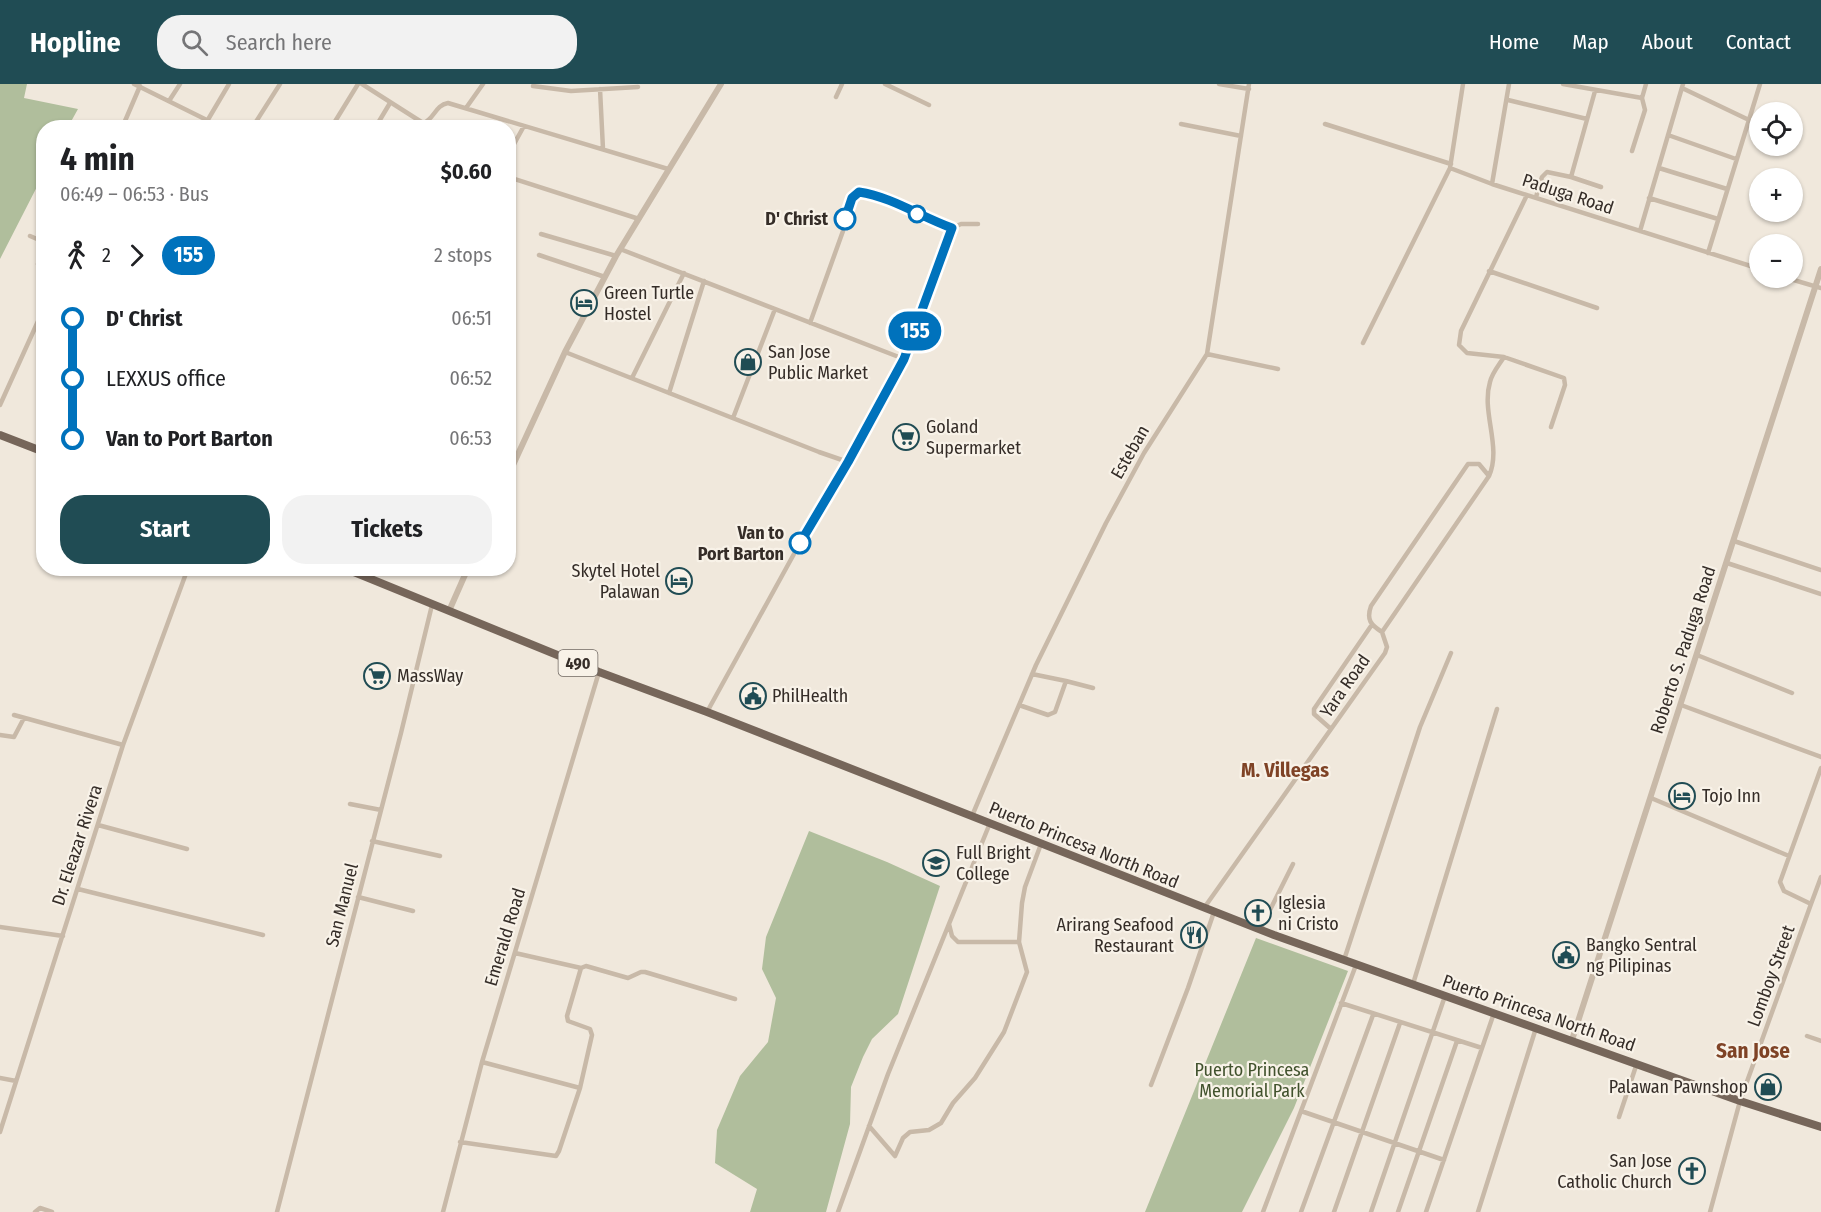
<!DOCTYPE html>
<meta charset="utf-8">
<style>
:root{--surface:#fff;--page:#f2f2f2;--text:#202124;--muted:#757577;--accent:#204c54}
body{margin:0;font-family:"Fira Sans Condensed",sans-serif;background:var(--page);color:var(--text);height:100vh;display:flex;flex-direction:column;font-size:22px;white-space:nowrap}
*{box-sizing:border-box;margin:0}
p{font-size:20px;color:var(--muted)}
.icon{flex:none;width:33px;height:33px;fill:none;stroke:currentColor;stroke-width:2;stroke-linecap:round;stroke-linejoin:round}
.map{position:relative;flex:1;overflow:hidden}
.details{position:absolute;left:36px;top:36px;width:480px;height:456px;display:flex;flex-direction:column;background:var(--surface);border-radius:24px;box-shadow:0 2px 4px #0004}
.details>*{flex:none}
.badge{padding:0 12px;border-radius:20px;font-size:21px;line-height:39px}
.tools{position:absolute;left:1749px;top:18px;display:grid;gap:12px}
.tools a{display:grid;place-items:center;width:54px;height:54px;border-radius:50%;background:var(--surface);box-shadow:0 2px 4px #0004;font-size:30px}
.map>.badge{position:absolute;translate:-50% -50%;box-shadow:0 0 0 3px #fff}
.legs{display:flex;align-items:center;gap:9px;height:66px;padding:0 24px;font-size:20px}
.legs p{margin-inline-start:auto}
.summary{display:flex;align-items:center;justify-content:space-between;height:102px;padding:0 24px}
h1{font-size:33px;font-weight:700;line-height:45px}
.button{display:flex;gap:12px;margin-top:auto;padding:12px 24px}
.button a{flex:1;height:69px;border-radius:24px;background:var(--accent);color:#fff;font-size:24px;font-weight:700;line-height:69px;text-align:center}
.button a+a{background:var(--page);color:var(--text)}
ul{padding:0 24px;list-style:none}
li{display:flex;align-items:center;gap:21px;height:60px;font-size:22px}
li i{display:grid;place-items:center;width:9px;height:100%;margin:0 8px;background:currentColor}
li i::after{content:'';width:15px;height:15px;margin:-8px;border:4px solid;border-radius:50%;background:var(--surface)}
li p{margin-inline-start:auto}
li:first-child i{background:linear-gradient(#0000 50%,currentColor 0)}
li:last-child i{background:linear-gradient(currentColor 50%,#0000 0)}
header{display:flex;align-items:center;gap:36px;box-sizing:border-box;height:84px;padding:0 30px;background:var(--accent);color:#fff}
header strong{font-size:28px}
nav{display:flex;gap:33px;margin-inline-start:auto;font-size:21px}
.search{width:420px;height:54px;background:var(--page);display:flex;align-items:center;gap:15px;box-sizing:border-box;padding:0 21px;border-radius:24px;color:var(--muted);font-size:22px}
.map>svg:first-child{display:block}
.green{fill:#b0be9c}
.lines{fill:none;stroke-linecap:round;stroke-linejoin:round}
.minor{stroke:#c8b9a8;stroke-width:4.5}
.tertiary{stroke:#c8b9a8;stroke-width:6}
.primary{stroke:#76665a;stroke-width:8}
.line-1-casing{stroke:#fff;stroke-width:14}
.line-1{stroke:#0072bc;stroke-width:9}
.stop-1-dot{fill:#fff;stroke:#0072bc;stroke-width:3}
.labels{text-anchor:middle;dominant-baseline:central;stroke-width:4.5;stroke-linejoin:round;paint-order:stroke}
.shield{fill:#f8f2e8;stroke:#706862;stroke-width:1.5}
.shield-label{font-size:16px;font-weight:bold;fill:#352d28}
.street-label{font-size:18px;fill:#352d28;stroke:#f8f2e8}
.stop-label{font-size:18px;font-weight:bold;fill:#352d28;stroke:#f8f2e8;text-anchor:end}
.poi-label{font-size:18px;fill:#352d28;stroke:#f8f2e8;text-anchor:start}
.park-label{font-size:18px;fill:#41522d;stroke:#f8f2e8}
.neighbourhood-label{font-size:20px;font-weight:bold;fill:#7f4326;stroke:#f8f2e8}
.quarter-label{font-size:21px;font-weight:bold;fill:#7f4326;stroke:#f8f2e8}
</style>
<header>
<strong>Hopline</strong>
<div class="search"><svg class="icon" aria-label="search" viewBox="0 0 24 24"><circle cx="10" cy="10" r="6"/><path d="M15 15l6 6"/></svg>Search here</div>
<nav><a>Home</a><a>Map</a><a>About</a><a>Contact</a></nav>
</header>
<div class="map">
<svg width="1821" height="1128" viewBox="0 0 1821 1128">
<rect width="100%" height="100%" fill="#f0e8dc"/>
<path class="green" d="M0,0H27L24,14L78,25L68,43L44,44L43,91L0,175Z
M809,747L887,778L940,802L898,930L872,955L863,973L851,1003L850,1040L826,1128H750L757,1105L715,1079L717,1046L740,992L768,958L776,914L762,885L766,853Z
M1256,854L1348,887L1294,1024L1242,1128H1145Z"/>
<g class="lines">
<path class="minor" d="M134,0L223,44
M362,0L423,39C434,36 435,21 448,19L668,85
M885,0L929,21
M1219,0L1249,5
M1563,0L1642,14L1646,0
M533,2L571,7L638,3
M1682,4L1749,36
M600,5L603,65
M836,13L842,0
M1508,16L1587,35
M169,17L180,0
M466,24L483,0
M1181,40L1241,52
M1325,40L1451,80
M122,44L140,2
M203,44L229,0
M252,44L280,0
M331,44L358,0
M375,44L390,19
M411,44L416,35
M1668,51L1736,75
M1632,67L1645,26L1642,14
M508,71L524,42
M1450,84L1492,100L1760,185
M1659,84L1727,105
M508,93L639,135
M1571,93L1595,7
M1492,100L1509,0
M1527,111L1461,247L1459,261L1467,269L1504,273L1564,294L1565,301L1551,343
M1536,113L1542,93L1547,88L1571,93L1601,103
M1649,114L1718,135
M952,144L961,140H978
M1640,147L1683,0
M541,150L616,172
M30,152L44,158
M620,165L904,275
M1708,169L1760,0
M539,171L605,193
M38,180L44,182
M1489,187L1597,224
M1787,194L1821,204
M1363,259L1450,84L1463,0
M565,268L819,368L848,378
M1207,270L1278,285
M632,294L684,189
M669,309L704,197
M0,321L44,224
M733,334L775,225
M1734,457L1821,486
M1727,479L1821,510
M1382,548C1371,541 1366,536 1371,522L1468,380H1479L1489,392
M1697,571L1792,609
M1066,597L1093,604
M1019,621L1048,631L1055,628L1066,597L1032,590
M1681,621L1821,673
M707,628L811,439L848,378L904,275L952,144C934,138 868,104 855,110L846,128L843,147L810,239
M14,631L123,661
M1331,645L1314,630V625L1371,542
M0,651L14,653L24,634
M1651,714L1789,772
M350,720L381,726
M972,732L1036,581L1106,439L1144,369L1207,270L1249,0
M98,741L187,765
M372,757L440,772
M78,805L263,851
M358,813L413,827
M1811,820L1821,793
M1204,824L1385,569L1387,563L1382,548L1489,392C1502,363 1481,328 1490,298C1492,289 1499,281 1504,273
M949,840L952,852L958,858H1019
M0,843L63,852
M1260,846L1293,780
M1344,876L1420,643L1451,569
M581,884L586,882L628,894L641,888H645L735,915
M1413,900L1497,625
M1341,919L1482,964
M1807,952L1821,957
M482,978L580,1004
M0,994L16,997
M1151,1001L1188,904L1214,828
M1301,1027L1444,1076
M1619,1033L1637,979
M869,1042L895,1072L903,1054L910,1048L929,1046L941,1039L953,1019L975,994L1004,948L1027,888L1019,858L1022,819L1025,803L1041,760
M0,1048L123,661L188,484
M460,1058L556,1072L559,1067L580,1004L592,951L590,945L568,937L567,932L581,884L515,869
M35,1128L40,1124L52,1128
M277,1128L401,649L432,521
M443,1128L482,978L599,588
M838,1128L888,990L990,739
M1263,1128L1356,881
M1301,1128L1373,931
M1334,1128L1400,939
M1371,1128L1445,912
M1398,1128L1457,957
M1426,1128L1494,929
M1478,1128L1536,944
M1710,1128L1740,1017L1811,820L1784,807L1780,798L1821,684"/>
<path class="tertiary" d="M508,392L565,268L616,172L721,0
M449,527L468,484
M1572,956L1821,185"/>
<path class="primary" d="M0,351L44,368
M344,484L599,588L707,628L1274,851L1740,1017L1821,1043"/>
</g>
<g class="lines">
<defs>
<path id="line-1" d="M800,459L848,378L904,275L952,144C921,133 892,113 859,108L852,114L845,135"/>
</defs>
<use href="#line-1" class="line-1-casing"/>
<use href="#line-1" class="line-1"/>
</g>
<defs>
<symbol id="hotel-ring" viewBox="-11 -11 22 22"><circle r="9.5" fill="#f8f2e8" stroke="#204c54" stroke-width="1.5"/><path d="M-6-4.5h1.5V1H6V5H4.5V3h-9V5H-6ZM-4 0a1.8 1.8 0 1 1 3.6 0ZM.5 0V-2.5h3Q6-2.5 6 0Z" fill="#204c54"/></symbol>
<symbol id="shop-ring" viewBox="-11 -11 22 22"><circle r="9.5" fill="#f8f2e8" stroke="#204c54" stroke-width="1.5"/><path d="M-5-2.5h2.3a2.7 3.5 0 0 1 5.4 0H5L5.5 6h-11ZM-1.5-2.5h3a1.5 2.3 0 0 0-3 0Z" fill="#204c54"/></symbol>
<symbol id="supermarket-ring" viewBox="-11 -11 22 22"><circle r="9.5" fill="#f8f2e8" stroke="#204c54" stroke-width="1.5"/><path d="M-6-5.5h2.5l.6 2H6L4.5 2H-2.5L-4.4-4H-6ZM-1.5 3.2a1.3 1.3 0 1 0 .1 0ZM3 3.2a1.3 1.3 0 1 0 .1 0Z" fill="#204c54"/></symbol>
<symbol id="civic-ring" viewBox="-11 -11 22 22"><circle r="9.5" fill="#f8f2e8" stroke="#204c54" stroke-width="1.5"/><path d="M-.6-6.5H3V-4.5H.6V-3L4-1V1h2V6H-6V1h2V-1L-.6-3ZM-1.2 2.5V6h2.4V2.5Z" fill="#204c54"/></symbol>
<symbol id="university-ring" viewBox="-11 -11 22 22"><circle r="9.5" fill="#f8f2e8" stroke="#204c54" stroke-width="1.5"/><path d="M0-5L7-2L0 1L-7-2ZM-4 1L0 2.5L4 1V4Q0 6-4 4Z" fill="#204c54"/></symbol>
<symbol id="church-ring" viewBox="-11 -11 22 22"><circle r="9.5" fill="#f8f2e8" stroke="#204c54" stroke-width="1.5"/><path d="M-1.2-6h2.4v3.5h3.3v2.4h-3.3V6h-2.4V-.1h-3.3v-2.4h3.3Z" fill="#204c54"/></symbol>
<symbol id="restaurant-ring" viewBox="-11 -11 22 22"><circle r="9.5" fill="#f8f2e8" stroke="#204c54" stroke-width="1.5"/><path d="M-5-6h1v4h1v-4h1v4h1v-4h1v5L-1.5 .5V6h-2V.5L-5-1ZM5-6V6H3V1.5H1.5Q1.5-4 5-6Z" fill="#204c54"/></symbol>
</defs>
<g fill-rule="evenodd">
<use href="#hotel-ring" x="569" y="204" width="30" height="30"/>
<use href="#shop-ring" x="733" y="263" width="30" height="30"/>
<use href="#supermarket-ring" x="891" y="338" width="30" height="30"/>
<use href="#hotel-ring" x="664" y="482" width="30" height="30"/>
<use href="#supermarket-ring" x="362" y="577" width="30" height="30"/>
<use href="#civic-ring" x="738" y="597" width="30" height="30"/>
<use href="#hotel-ring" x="1667" y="697" width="30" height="30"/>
<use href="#university-ring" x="921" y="764" width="30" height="30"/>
<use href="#church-ring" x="1243" y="814" width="30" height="30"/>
<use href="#restaurant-ring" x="1179" y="836" width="30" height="30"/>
<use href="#civic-ring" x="1551" y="856" width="30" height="30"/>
<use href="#shop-ring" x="1753" y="988" width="30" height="30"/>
<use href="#church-ring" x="1677" y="1072" width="30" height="30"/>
</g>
<g class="stop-1-dot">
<circle cx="917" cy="130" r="8"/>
<circle cx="845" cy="135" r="10"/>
<circle cx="800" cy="459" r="10"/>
</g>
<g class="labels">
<rect class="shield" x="558.5" y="566" width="39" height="26" rx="4.5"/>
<g class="shield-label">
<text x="578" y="579">490</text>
</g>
<g class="street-label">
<text transform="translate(1568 110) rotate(18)">Paduga Road</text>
<text transform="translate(1130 368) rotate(-60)">Esteban</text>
<text transform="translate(1683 566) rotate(-72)">Roberto S. Paduga Road</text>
<text transform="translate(1345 602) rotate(-55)">Yara Road</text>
<text transform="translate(77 761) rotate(-72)">Dr. Eleazar Rivera</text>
<text transform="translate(1084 761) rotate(22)">Puerto Princesa North Road</text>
<text transform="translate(342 821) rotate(-76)">San Manuel</text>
<text transform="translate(505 853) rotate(-73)">Emerald Road</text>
<text transform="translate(1771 892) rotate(-70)">Lomboy Street</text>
<text transform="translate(1539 929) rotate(19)">Puerto Princesa North Road</text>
</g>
<g class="stop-label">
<text x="828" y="135">D' Christ</text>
<text x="784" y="449">Van to<tspan x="784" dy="21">Port Barton</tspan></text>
</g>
<g class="poi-label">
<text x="604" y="209">Green Turtle<tspan x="604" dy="21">Hostel</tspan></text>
<text x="768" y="268">San Jose<tspan x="768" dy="21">Public Market</tspan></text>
<text x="926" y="343">Goland<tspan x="926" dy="21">Supermarket</tspan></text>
<text x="660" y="487" text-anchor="end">Skytel Hotel<tspan x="660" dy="21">Palawan</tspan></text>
<text x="397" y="592">MassWay</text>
<text x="772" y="612">PhilHealth</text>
<text x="1702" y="712">Tojo Inn</text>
<text x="956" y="769">Full Bright<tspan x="956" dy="21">College</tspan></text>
<text x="1278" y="819">Iglesia<tspan x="1278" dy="21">ni Cristo</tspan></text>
<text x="1174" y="841" text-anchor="end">Arirang Seafood<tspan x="1174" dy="21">Restaurant</tspan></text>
<text x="1586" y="861">Bangko Sentral<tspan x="1586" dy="21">ng Pilipinas</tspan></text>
<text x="1748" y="1003" text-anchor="end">Palawan Pawnshop</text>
<text x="1672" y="1077" text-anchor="end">San Jose<tspan x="1672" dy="21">Catholic Church</tspan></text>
</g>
<g class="park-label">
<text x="1252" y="986">Puerto Princesa<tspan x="1252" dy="21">Memorial Park</tspan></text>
</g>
<g class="neighbourhood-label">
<text x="1285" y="686">M. Villegas</text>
</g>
<g class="quarter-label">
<text x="1753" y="967">San Jose</text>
</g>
</g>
</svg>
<div class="tools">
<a><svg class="icon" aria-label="locate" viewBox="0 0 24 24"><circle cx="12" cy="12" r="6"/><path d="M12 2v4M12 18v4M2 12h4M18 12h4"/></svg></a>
<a>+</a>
<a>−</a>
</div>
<b class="badge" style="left:915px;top:247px;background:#0072bc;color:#fff">155</b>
<section class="details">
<div class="summary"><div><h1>4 min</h1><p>06:49 – 06:53 · Bus</p></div><b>$0.60</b></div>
<div class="legs"><svg class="icon" aria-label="walk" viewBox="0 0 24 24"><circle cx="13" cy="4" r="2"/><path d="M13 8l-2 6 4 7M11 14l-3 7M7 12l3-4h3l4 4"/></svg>2<svg class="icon" aria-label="forward" viewBox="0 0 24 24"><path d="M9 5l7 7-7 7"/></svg><b class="badge" style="background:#0072bc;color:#fff">155</b><p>2 stops</p></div>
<ul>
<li><i style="color:#0072bc"></i><b>D' Christ</b><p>06:51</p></li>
<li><i style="color:#0072bc"></i><span>LEXXUS office</span><p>06:52</p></li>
<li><i style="color:#0072bc"></i><b>Van to Port Barton</b><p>06:53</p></li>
</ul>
<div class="button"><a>Start</a><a>Tickets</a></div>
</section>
</div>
